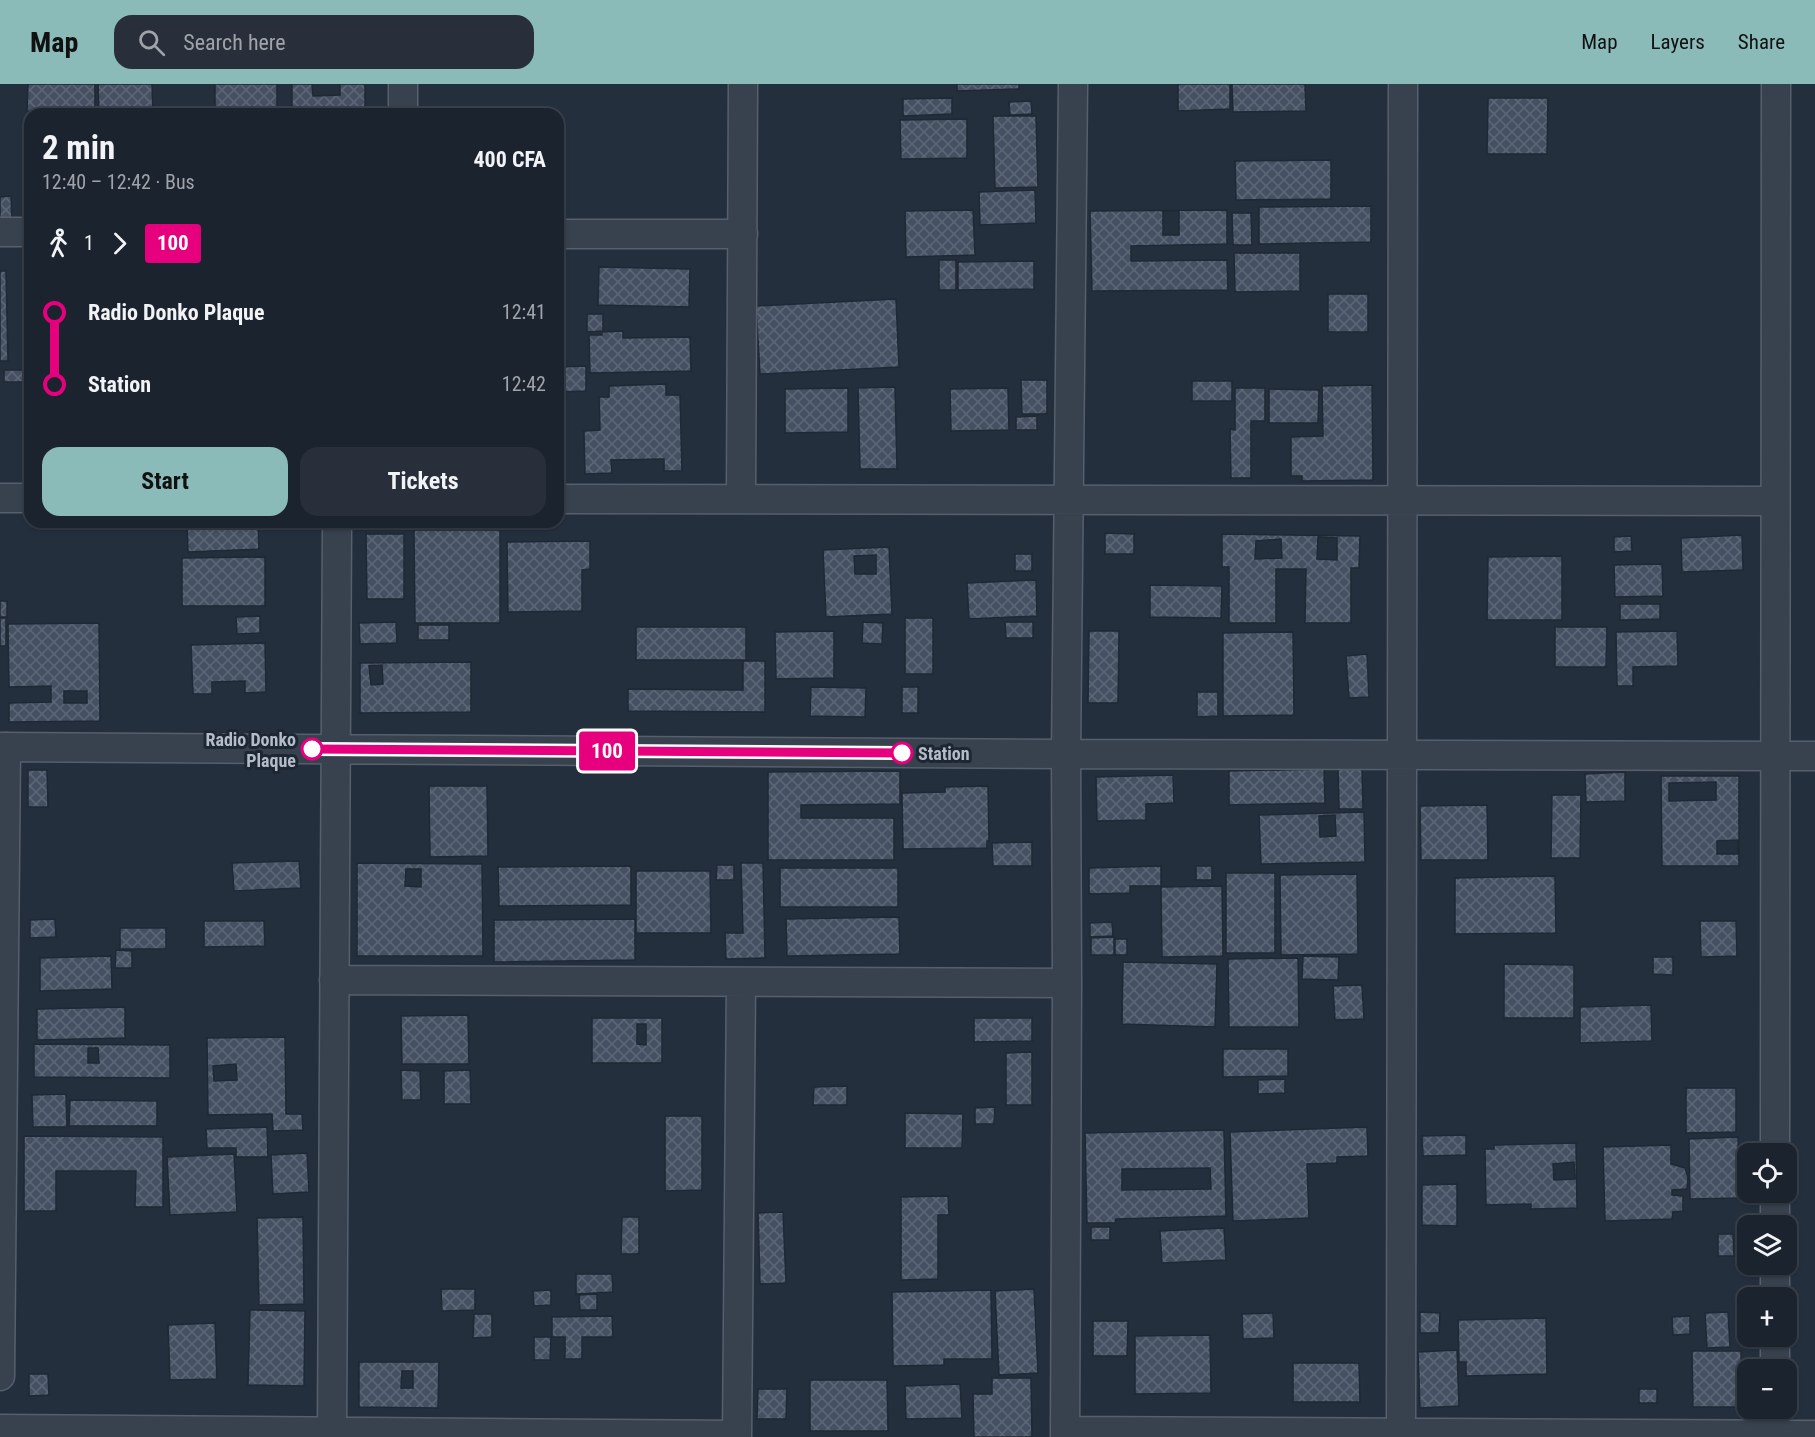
<!DOCTYPE html>
<meta charset="utf-8">
<style>
:root{--surface:#1b232e;--page:#282f3a;--text:#f1f3f6;--muted:#a0a4aa;--line:#39404a;--accent:#8bbbb9}
body{margin:0;font-family:"Roboto Condensed",sans-serif;background:var(--page);color:var(--text);height:100vh;display:flex;flex-direction:column;font-size:22px;white-space:nowrap}
*{box-sizing:border-box;margin:0}
p{font-size:20px;color:var(--muted)}
.icon{flex:none;width:33px;height:33px;fill:none;stroke:currentColor;stroke-width:2;stroke-linecap:round;stroke-linejoin:round}
.map{position:relative;flex:1;overflow:hidden}
.details{position:absolute;left:24px;top:24px;width:540px;height:420px;display:flex;flex-direction:column;background:var(--surface);border-radius:18px;box-shadow:0 2px 4px #0004,0 0 0 2px var(--line)}
.details>*{flex:none}
.badge{padding:0 12px;border-radius:4px;font-size:21px;line-height:39px}
.buttons{position:absolute;left:1737px;top:1059px;display:grid;gap:12px}
.buttons a{display:grid;place-items:center;width:60px;height:60px;border-radius:12px;background:var(--surface);box-shadow:0 2px 4px #0004,0 0 0 2px var(--line);font-size:30px}
.map>.badge{position:absolute;translate:-50% -50%;box-shadow:0 0 0 3px #fff}
.legs{display:flex;align-items:center;gap:9px;height:66px;padding:0 18px;font-size:20px}
.legs p{margin-inline-start:auto}
.headline{display:flex;align-items:center;justify-content:space-between;height:102px;padding:0 18px}
h1{font-size:33px;font-weight:700;line-height:45px}
.action{display:flex;gap:12px;margin-top:auto;padding:12px 18px}
.action a{flex:1;height:69px;border-radius:18px;background:var(--accent);color:#111;font-size:24px;font-weight:700;line-height:69px;text-align:center}
.action a+a{background:var(--page);color:var(--text)}
ul{padding:0 18px;list-style:none}
li{display:flex;align-items:center;gap:21px;height:72px;font-size:22px}
li i{display:grid;place-items:center;width:9px;height:100%;margin:0 8px;background:currentColor}
li i::after{content:'';width:15px;height:15px;margin:-8px;border:4px solid;border-radius:50%;background:var(--surface)}
li p{margin-inline-start:auto}
li:first-child i{background:linear-gradient(#0000 50%,currentColor 0)}
li:last-child i{background:linear-gradient(currentColor 50%,#0000 0)}
header{display:flex;align-items:center;gap:36px;box-sizing:border-box;height:84px;padding:0 30px;background:var(--accent);color:#111}
header strong{font-size:28px}
nav{display:flex;gap:33px;margin-inline-start:auto;font-size:21px}
.search{width:420px;height:54px;background:var(--page);display:flex;align-items:center;gap:15px;box-sizing:border-box;padding:0 21px;border-radius:18px;color:var(--muted);font-size:22px}
.map>svg:first-child{display:block}
.building{fill:url(#building-cross-hatch);stroke:#1f2835;stroke-width:1.5;fill-rule:evenodd}
.lines{fill:none;stroke-linecap:round;stroke-linejoin:round}
.street-casing{stroke:#565f6c;stroke-width:31}
.street{stroke:#38414e;stroke-width:28}
.line-1-casing{stroke:#fff;stroke-width:14}
.line-1{stroke:#e6007e;stroke-width:9}
.stop-1-dot{fill:#fff;stroke:#e6007e;stroke-width:3}
.labels{text-anchor:middle;dominant-baseline:central;stroke-width:6;stroke-linejoin:round;paint-order:stroke}
.stop-label{font-size:18px;font-weight:bold;fill:#b4bcc9;stroke:#1d2633;text-anchor:end}
</style>
<header>
<strong>Map</strong>
<div class="search"><svg class="icon" aria-label="search" viewBox="0 0 24 24"><circle cx="10" cy="10" r="6"/><path d="M15 15l6 6"/></svg>Search here</div>
<nav><a>Map</a><a>Layers</a><a>Share</a></nav>
</header>
<div class="map">
<svg width="1815" height="1353" viewBox="0 0 1815 1353">
<defs>
<pattern id="building-cross-hatch" width="8" height="8" patternUnits="userSpaceOnUse" patternTransform="scale(1.5)"><rect width="8" height="8" fill="#455162"/><path d="M0 0l8 8M0 8l8-8" fill="none" stroke="#5d6877"/></pattern>
</defs>
<rect width="100%" height="100%" fill="#242f3e"/>
<path class="building" d="M28,0H95V28L27,27Z
M98,0H152L153,30H99Z
M215,0H277V30H215Z
M292,0H312L313,12L340,11V0H365V30H307V24L292,25Z
M957,0H1019V5L957,7Z
M1178,0H1230V25L1178,27Z
M1232,0H1305L1306,27L1233,28Z
M952,14V30L903,32V15Z
M1488,14H1548L1547,70H1487Z
M1031,17L1032,30L1010,31L1009,18Z
M993,32H1036L1038,103L995,104Z
M967,35V74L901,75L900,36Z
M1331,76V115L1236,116L1235,77Z
M1035,106L1036,139L980,141L979,108Z
M11,112L12,136L0,137V113Z
M1371,122V158L1259,160V123Z
M973,126L975,171L906,173L905,127Z
M1227,126V160L1131,162V177L1227,176L1228,206L1092,207L1090,127ZM1163,127H1179V151H1163Z
M1232,129H1251L1252,161H1233Z
M1234,169H1300V207L1235,208Z
M939,176H956V206H939Z
M1034,177V205L958,206V178Z
M599,183L690,185L689,223L598,221Z
M0,187H6L8,277H0Z
M1328,210H1368V248H1328Z
M896,215L899,283L760,290L756,222Z
M587,230H603V247L587,248Z
M623,247V254L690,253L691,287L590,289L589,251H602V248Z
M586,282V307L558,308V283Z
M4,286H25V298H4Z
M1021,296H1047V330H1022Z
M1192,297H1232V317H1192Z
M666,300V311H680L682,387H664V375L611,376L612,389L585,390L584,347L600,346L599,313H609V302Z
M1372,301L1373,396L1302,397V392H1291V353L1323,352L1322,302Z
M25,303H30V360H26Z
M895,303L897,385H860L858,304Z
M848,304V348L785,349V305Z
M1008,304L1009,346L951,347L950,305Z
M1235,304H1265V337H1251V394H1231L1230,345L1235,346Z
M1269,305L1319,306L1318,339H1269Z
M1037,332V346H1016V333Z
M187,438H258L259,465L188,468Z
M414,446H500V539H415Z
M1105,449L1134,450V470H1105Z
M366,450H404V515H367Z
M1222,450L1360,452L1359,484H1351V539H1305L1306,485H1276V539H1229V483H1222ZM1318,453L1337,454V476L1317,475ZM1281,455L1282,474L1255,475L1256,457Z
M1742,451L1743,486L1682,488L1681,454Z
M1631,452L1632,467L1614,468V453Z
M590,457V485L582,486V527L508,528L507,458Z
M889,463L892,530L826,533L823,466ZM876,471V490H855L854,472Z
M1015,470H1032V487H1015Z
M1562,472V536H1487L1488,473Z
M265,473V522H182V474Z
M1662,480L1663,512L1615,513L1614,481Z
M1036,496L1037,532L969,535L967,499Z
M1150,501L1222,502L1221,534L1150,533Z
M0,517H7V533H0Z
M1620,520H1660V535L1620,536Z
M260,532V549L237,550L236,533Z
M0,534H6V562H0Z
M905,534H933V590H905Z
M396,538L397,559L360,560L359,539Z
M863,538L883,539L882,560L862,559Z
M1005,538H1033V554H1006Z
M99,539L100,637L9,638V619L51,618V602L9,603L8,540ZM64,607H87V619H64Z
M418,541H449V556H418Z
M636,543H746V576H636Z
M1555,543H1607L1606,583H1555Z
M834,547V594L776,595L775,548Z
M1089,547H1119L1118,619H1088Z
M1677,547L1678,582L1633,583V602H1617L1616,548Z
M1293,548L1294,631L1223,632V549Z
M265,559L266,608L245,609V597L212,598V610H193L191,561Z
M1367,570L1369,613L1349,614L1346,572Z
M743,577H765V628L628,627V605L743,606Z
M471,578V628L360,629V579ZM382,581L383,600L371,601L369,582Z
M811,603L866,604L865,633L810,632Z
M902,603H918V629H902Z
M1197,608H1218V632L1197,633Z
M1338,684H1362L1363,725H1339Z
M1324,685L1325,719L1229,721V687Z
M28,686H47L48,723H28Z
M900,687V720L801,721V734H894V776H768V688Z
M1625,688V717L1586,718L1585,690Z
M1173,691L1174,719L1146,720V736L1097,737L1096,693Z
M1661,692H1739V782H1662ZM1716,698V716L1669,717V699ZM1738,756V770H1717V757Z
M429,702H487L488,772L430,773Z
M988,702L989,757H987V764L903,765L902,709L945,708V703Z
M1552,711H1581L1580,774H1551Z
M1487,721L1488,776H1421L1420,722Z
M1364,728L1365,778L1261,780L1259,731ZM1335,731L1336,752L1320,753L1319,732Z
M1032,758V782H993L992,759Z
M299,777L301,804L234,807L232,779Z
M357,779L482,780L483,872H357ZM406,785H421V803L405,802Z
M741,779H763L765,874L726,875L725,849H743Z
M717,781H734V796H716Z
M631,782V821L499,822L498,783Z
M1161,782V802H1130V809L1089,810V784Z
M1196,782H1212V796H1196Z
M780,784H898V823H780Z
M636,787H710L711,849H636Z
M1226,789H1275V869H1226Z
M1357,790L1358,870L1281,871L1280,791Z
M1555,792L1556,849L1455,850V794Z
M1222,802L1223,872L1162,873L1161,803Z
M899,833L900,870L787,872L786,835Z
M55,835L56,853L30,854V836Z
M635,835V876L494,878V836Z
M204,837H264L265,862L204,863Z
M1700,837H1736L1737,872L1701,873Z
M1112,838L1113,852L1090,853V839Z
M120,844H166V865H120Z
M1114,853V871H1091V854Z
M1115,855H1127V871H1115Z
M116,866L132,867V884H115Z
M111,872L112,905L40,907V874Z
M1303,872L1339,873L1338,896L1302,895Z
M1653,873H1673V891L1653,890Z
M1298,874L1299,943H1229L1228,875Z
M1123,878L1217,880L1215,943L1122,940Z
M1504,880L1574,881V934H1504Z
M1362,901L1364,935L1335,936L1333,902Z
M1651,921L1652,957L1580,959V923Z
M125,923V954L37,956V925Z
M468,931L469,980H402L401,932Z
M592,934H662V979H592ZM637,940H646V961L637,960Z
M974,934H1032V957L974,958Z
M285,953L286,1030H302L303,1046L273,1047L272,1030L208,1031L207,954ZM236,980L237,996L214,997L213,982Z
M34,960L170,961V994L34,993ZM88,964H98L99,979H88Z
M1223,965H1288V992L1223,993Z
M1032,968V1021H1006V969Z
M401,986L420,987L421,1016H402Z
M470,986L471,1020H444V987Z
M1285,995V1009L1258,1010V996Z
M847,1002V1021H813L814,1003Z
M1686,1004H1736V1048L1686,1049Z
M66,1010L67,1043H33L32,1011Z
M70,1016L157,1017V1042H69Z
M995,1023L994,1040H975V1024Z
M905,1029L963,1030L962,1064H905Z
M665,1032H702V1106L665,1107Z
M267,1043L268,1073H236V1064H207L206,1045Z
M1367,1043L1368,1072L1337,1073V1079L1307,1080L1309,1134L1233,1137L1230,1048Z
M1224,1046L1226,1132L1116,1135L1115,1139H1087L1085,1049ZM1210,1084L1211,1105L1122,1106V1085Z
M1466,1051V1071L1423,1072L1422,1052Z
M24,1052L163,1053V1123H135L136,1087H56V1127H24Z
M1738,1053L1740,1114L1690,1115L1689,1055Z
M1576,1059L1577,1124L1531,1125V1120L1486,1121L1485,1065H1494V1061ZM1574,1078L1575,1095L1554,1096L1553,1080Z
M1671,1061V1080L1685,1084L1688,1093L1687,1105L1672,1106V1111L1683,1112V1127L1673,1128L1672,1135L1605,1137L1603,1063Z
M307,1069L309,1108L273,1110L271,1071Z
M234,1070L237,1128L170,1131L167,1073Z
M1457,1100V1142L1422,1141V1101Z
M948,1112L949,1131H938V1195L901,1196V1113Z
M783,1128L786,1199L760,1200L758,1129Z
M303,1133L304,1220L259,1221L257,1134Z
M622,1133H639V1170H621Z
M1091,1143H1110V1156H1091Z
M1224,1144L1226,1176L1162,1179L1160,1147Z
M1718,1150H1733L1734,1172H1718Z
M576,1190H612L613,1208L576,1210Z
M441,1205H475V1226L442,1227Z
M1034,1205L1038,1289L999,1291L995,1207Z
M551,1206V1221L534,1222L533,1207Z
M991,1206L992,1275H944V1281L893,1282L892,1208Z
M597,1210V1226H580L579,1211Z
M250,1226L305,1227L304,1302L248,1301Z
M1420,1228L1440,1229L1439,1249H1420Z
M1728,1228L1730,1263L1707,1264L1705,1229Z
M1273,1229L1274,1254L1243,1255L1242,1230Z
M474,1230H492V1253L473,1254Z
M612,1232L613,1253H582V1275H565V1253H552V1233Z
M1690,1232V1250L1673,1251L1672,1233Z
M1546,1234L1547,1290L1466,1292V1278H1459L1458,1236Z
M1093,1237H1128L1127,1272H1093Z
M215,1239L217,1295L170,1296L168,1241Z
M1210,1251L1211,1309L1135,1310V1252Z
M534,1253H551L550,1276H534Z
M1457,1266L1459,1322L1420,1324L1418,1268Z
M1692,1267H1741L1742,1323H1693Z
M359,1278H439L438,1324L359,1323ZM402,1287H413V1304H401Z
M1293,1279H1359L1360,1318H1293Z
M29,1290H48L49,1311L29,1312Z
M992,1294H1031L1032,1353H974L973,1310H992Z
M810,1296H887L888,1347H810Z
M960,1300L962,1334L906,1335L905,1302Z
M758,1305H787L786,1335H757Z
M1639,1305H1657V1319H1639Z"/>
<g class="lines">
<defs>
<path id="street" d="M403,30V0
M0,148H30
M558,150H743
M0,414H30
M558,415L1775,417
M741,415L743,0
M0,663L1066,670L1815,672
M334,896L1067,899
M1775,1070L1776,0
M1775,1142V1108
M1775,1214V1180
M1775,1286V1252
M0,1292L6,663
M0,1345L737,1351
M1065,1347L1815,1351
M332,1348L337,438
M1775,1351V1324
M737,1353L741,898
M1065,1353L1067,899L1066,670L1073,0
M1401,1353L1403,0"/>
</defs>
<use href="#street" class="street-casing"/>
<use href="#street" class="street"/>
</g>
<g class="lines">
<defs>
<path id="line-1" d="M312,665L902,669"/>
</defs>
<use href="#line-1" class="line-1-casing"/>
<use href="#line-1" class="line-1"/>
</g>
<g class="stop-1-dot">
<circle cx="312" cy="665" r="10"/>
<circle cx="902" cy="669" r="10"/>
</g>
<g class="labels">
<g class="stop-label">
<text x="296" y="655">Radio Donko<tspan x="296" dy="21">Plaque</tspan></text>
<text x="918" y="669" text-anchor="start">Station</text>
</g>
</g>
</svg>
<div class="buttons">
<a><svg class="icon" aria-label="locate" viewBox="0 0 24 24"><circle cx="12" cy="12" r="6"/><path d="M12 2v4M12 18v4M2 12h4M18 12h4"/></svg></a>
<a><svg class="icon" aria-label="layers" viewBox="0 0 24 24"><path d="M12 4l9 5-9 5-9-5zM3 14l9 5 9-5"/></svg></a>
<a>+</a>
<a>−</a>
</div>
<b class="badge" style="left:607px;top:667px;background:#e6007e;color:#fff">100</b>
<section class="details">
<div class="headline"><div><h1>2 min</h1><p>12:40 – 12:42 · Bus</p></div><b>400 CFA</b></div>
<div class="legs"><svg class="icon" aria-label="walk" viewBox="0 0 24 24"><circle cx="13" cy="4" r="2"/><path d="M13 8l-2 6 4 7M11 14l-3 7M7 12l3-4h3l4 4"/></svg>1<svg class="icon" aria-label="forward" viewBox="0 0 24 24"><path d="M9 5l7 7-7 7"/></svg><b class="badge" style="background:#e6007e;color:#fff">100</b></div>
<ul>
<li><i style="color:#e6007e"></i><b>Radio Donko Plaque</b><p>12:41</p></li>
<li><i style="color:#e6007e"></i><b>Station</b><p>12:42</p></li>
</ul>
<div class="action"><a>Start</a><a>Tickets</a></div>
</section>
</div>
